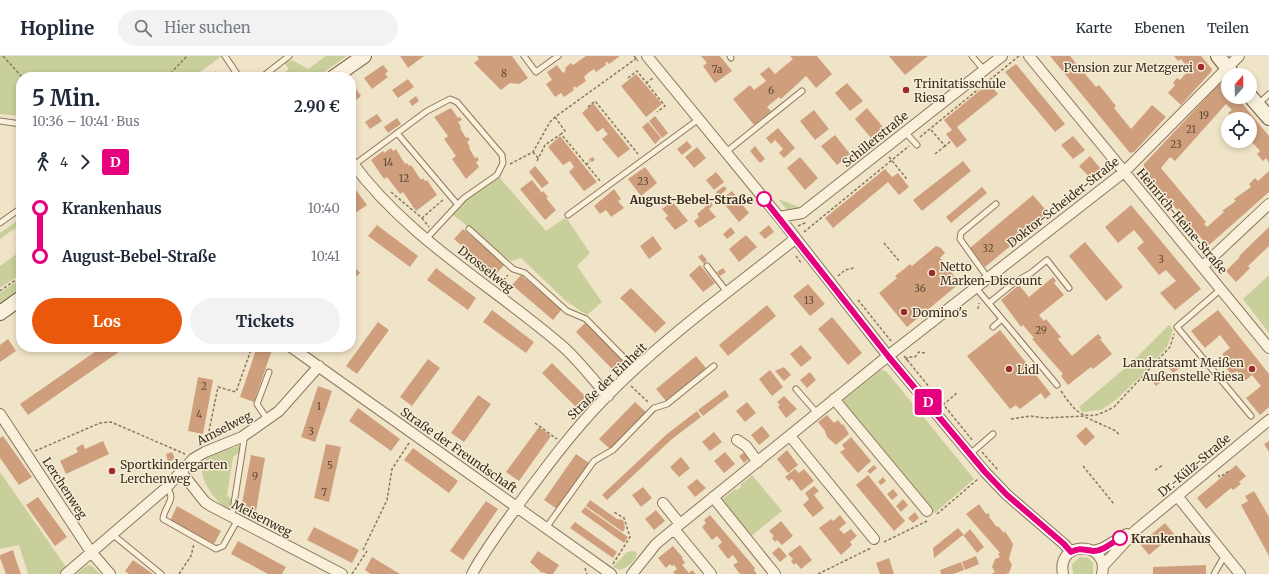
<!DOCTYPE html>
<html lang="de">
<meta charset="utf-8">
<style>
:root{--surface:#fff;--page:#f2f2f3;--text:#1f2937;--muted:#747a83;--line:#e0e1e3;--accent:#ea580c}
body{margin:0;font-family:Merriweather,serif;background:var(--page);color:var(--text);height:100vh;display:flex;flex-direction:column;font-size:15px;white-space:nowrap}
*{box-sizing:border-box;margin:0}
p{font-size:13px;color:var(--muted)}
.icon{flex:none;width:22px;height:22px;fill:none;stroke:currentColor;stroke-width:2;stroke-linecap:round;stroke-linejoin:round}
.map{position:relative;flex:1;overflow:hidden}
.panel{position:absolute;left:16px;top:16px;width:340px;height:280px;display:flex;flex-direction:column;background:var(--surface);border-radius:16px;box-shadow:0 2px 6px #0003}
.panel>*{flex:none}
.badge{padding:0 8px;border-radius:3px;font-size:14px;line-height:26px}
.needle{width:26px;rotate:20deg}
.fabs{position:absolute;left:1221px;top:12px;display:grid;gap:8px}
.fabs a{display:grid;place-items:center;width:36px;height:36px;border-radius:50%;background:var(--surface);box-shadow:0 2px 6px #0003;font-size:20px}
.map>.badge{position:absolute;translate:-50% -50%;box-shadow:0 0 0 2px #fff}
.legs{display:flex;align-items:center;gap:6px;height:44px;padding:0 16px;font-size:13px}
.legs p{margin-inline-start:auto}
.head{display:flex;align-items:center;justify-content:space-between;height:68px;padding:0 16px}
h1{font-size:22px;font-weight:700;line-height:30px}
.primary-button{display:flex;gap:8px;margin-top:auto;padding:8px 16px}
.primary-button a{flex:1;height:46px;border-radius:24px;background:var(--accent);color:#fff;font-size:16px;font-weight:700;line-height:46px;text-align:center}
.primary-button a+a{background:var(--page);color:var(--text)}
ul{padding:0 16px;list-style:none}
li{display:flex;align-items:center;gap:14px;height:48px;font-size:15px}
li i{display:grid;place-items:center;width:6px;height:100%;margin:0 5px;background:currentColor}
li i::after{content:'';width:10px;height:10px;margin:-5px;border:3px solid;border-radius:50%;background:var(--surface)}
li p{margin-inline-start:auto}
li:first-child i{background:linear-gradient(#0000 50%,currentColor 0)}
li:last-child i{background:linear-gradient(currentColor 50%,#0000 0)}
header{display:flex;align-items:center;gap:24px;box-sizing:border-box;height:56px;padding:0 20px;background:var(--surface);border-bottom:1px solid var(--line)}
header strong{font-size:19px}
nav{display:flex;gap:22px;margin-inline-start:auto;font-size:14px}
.search{width:280px;height:36px;background:var(--page);display:flex;align-items:center;gap:10px;box-sizing:border-box;padding:0 14px;border-radius:22px;color:var(--muted);font-size:15px}
.map>svg:first-child{display:block}
.green{fill:#c9cf9b}
.building{fill:#cf9f7d}
.lines{fill:none;stroke-linecap:round;stroke-linejoin:round}
.lane-casing{stroke:#8d765c;stroke-width:7}
.street-casing{stroke:#8d765c;stroke-width:12}
.secondary-casing{stroke:#6f573f;stroke-width:16}
.path{stroke:#8d765c;stroke-width:1.5;stroke-dasharray:3 2;stroke-linecap:butt}
.lane{stroke:#faf1dc;stroke-width:5}
.street{stroke:#faf1dc;stroke-width:10}
.secondary{stroke:#faf1dc;stroke-width:14}
.line-1-casing{stroke:#fff;stroke-width:9}
.line-1{stroke:#e6007e;stroke-width:6}
.poi-dot{fill:#9e2a2b;stroke:#f7eed8;stroke-width:1.5}
.stop-1-dot{fill:#fff;stroke:#e6007e;stroke-width:2}
.labels{text-anchor:middle;dominant-baseline:central;stroke-width:3;stroke-linejoin:round;paint-order:stroke}
.number-label{font-size:10px;fill:#624a37}
.poi-label{font-size:12px;fill:#3d2e20;stroke:#f7eed8;text-anchor:start}
.street-label{font-size:12px;fill:#3d2e20;stroke:#f7eed8}
.stop-label{font-size:12px;font-weight:bold;fill:#3d2e20;stroke:#f7eed8;text-anchor:end}
</style>
<header>
<strong>Hopline</strong>
<div class="search"><svg class="icon" aria-label="search" viewBox="0 0 24 24"><circle cx="10" cy="10" r="6"/><path d="M15 15l6 6"/></svg>Hier suchen</div>
<nav><a>Karte</a><a>Ebenen</a><a>Teilen</a></nav>
</header>
<div class="map">
<svg width="1269" height="518" viewBox="0 0 1269 518">
<rect width="100%" height="100%" fill="#f0e4c8"/>
<path class="green" d="M0,0H222L193,21H21V60L0,58Z
M326,0H347L317,21H278L289,13L284,7L292,4L308,13Z
M499,121L546,175L565,162L567,163L590,197L577,210L602,246L587,259L567,246L521,202L511,205L452,158L463,146Z
M778,143L802,152L788,155Z
M21,162V168L0,183V177Z
M21,195V218L0,232V210Z
M1269,219V277L1243,243Z
M21,222V235L0,250V237Z
M1169,269L1173,274L1167,291L1147,314L1117,343L1101,354L1082,356L1079,351L1131,307Z
M881,314L886,315L974,423L935,457L926,450L841,346Z
M240,389L239,397L233,401L227,440L232,443L230,455C217,448 192,417 206,403C214,395 230,394 240,389Z
M0,416L66,511L59,518H28L19,489L0,493Z
M752,419L782,455L749,482L738,468L740,466L737,462L735,464L720,445L735,433L737,434L741,431L740,429Z
M633,495L637,497C636,505 628,511 620,514L613,511L627,496Z
M1080,501L1088,502L1093,507V518H1073L1072,508Z
M88,509L92,510L100,518H78L77,517Z"/>
<path class="building" d="M400,0H424L408,12Z
M477,0H512L528,22L519,28L510,27L501,34L474,7L479,3Z
M586,0H620L609,8L607,6L605,7L606,9L596,16L594,13L588,17L584,21L586,25L576,32L575,30L573,32L574,34L564,41L561,37L555,41L546,28L552,24L547,16L557,9L563,17L566,14L565,12L571,7L573,9Z
M701,0H720L732,15L715,27L703,10L707,7Z
M790,0H817L832,18L816,32L806,20L781,43L779,41L767,51L771,55L754,69L733,43L750,29L754,34L766,25L760,18L769,11L775,18L793,3Z
M889,0H928L905,19Z
M1050,0H1070L1096,31L1099,29L1116,50L1114,52L1131,73L1152,49L1166,61L1134,96L1130,97Z
M1174,0H1201L1212,13L1211,16L1181,49L1168,37L1175,29L1173,27L1177,22L1180,24L1189,14L1181,3L1178,5Z
M1016,8L1065,68L1055,76L1005,16Z
M383,9L388,15L385,18L388,21L372,33L364,22Z
M216,15L221,21H208Z
M636,18L662,48L646,61L621,30Z
M408,23L414,31L398,42L392,34Z
M847,27L863,45L850,55L835,37Z
M989,27L998,38L957,71L967,84L957,92L946,78L952,74L944,64Z
M1220,27L1223,29L1226,28L1228,41H1237L1269,80V107L1266,102L1263,105L1257,98L1260,95L1252,86L1250,88L1247,85H1250V63H1233L1228,57L1232,54L1226,48L1175,105L1170,101L1161,112L1206,166L1204,168L1207,171L1224,156L1222,155L1236,145L1234,143L1251,131L1249,128L1255,122L1258,125L1269,115V136L1208,190L1143,114L1144,108Z
M353,29L361,40L351,48V30Z
M416,40L419,45L412,50L409,45Z
M593,47L630,93L618,102L602,83L608,78L605,75L603,72L597,76L582,57Z
M451,52L458,62L460,61L462,64L458,66L461,71L460,72L466,82L468,81L470,84L467,86L470,91L469,92L475,102L477,101L479,104L476,106L479,111L466,123L452,103L456,100L444,83L448,80L434,61Z
M867,52L883,71L871,82L855,63Z
M814,54L829,73L815,84L800,65Z
M377,58L382,65L370,73L365,66Z
M655,60L668,77L662,82L649,65Z
M397,62L401,68L388,77L384,71Z
M648,66L661,82L655,88L642,71Z
M778,72L795,92L784,102L779,97L783,93L775,84L771,88L766,82Z
M835,79L850,98L837,109L821,90Z
M560,80L597,126L584,135L569,116L574,111L570,105L563,109L548,91Z
M1073,80L1085,94L1073,103L1061,89Z
M687,85L692,91L682,99L677,93Z
M755,90L765,103L760,107L750,95Z
M697,91L706,102L694,112L685,101Z
M391,92L393,95L396,93L405,108L407,107L409,110L411,109L421,124L423,122L425,125L427,124L437,139L416,155L403,136L400,138L387,121L384,123L371,104L383,95L384,97Z
M1090,100L1101,113L1090,122L1079,110Z
M593,101L595,104L592,106L589,103Z
M800,101L818,122L805,134L787,112Z
M963,105L971,115L922,155L913,144Z
M535,110L549,127L542,132L529,116Z
M645,111L657,127L641,140L628,123Z
M885,113L892,121L898,117L909,131L899,139L888,126L833,172L825,162Z
M716,116L724,126L714,134L706,124Z
M532,124L542,137L543,135L548,141L546,142L556,154L545,164L520,133Z
M351,127L367,149L354,158L351,154Z
M724,130L727,133L719,140L716,136Z
M982,131L987,137L951,167L946,161Z
M614,133L621,143L618,145L624,152L611,161L606,154L600,158L594,150Z
M732,135L749,157L739,166L721,144Z
M1033,139L1049,158L985,211L970,192Z
M672,145L688,165L675,174L665,162L668,160L662,153Z
M711,146L713,149L709,153L716,161L699,172L694,165L699,161L697,158Z
M1131,149L1201,233L1175,254L1160,237L1176,225L1166,214L1159,219L1137,192L1144,186L1134,174L1118,187L1105,171Z
M377,169L418,200L410,211L368,180Z
M769,169L774,176L765,183L759,177Z
M731,171L735,177L727,183L723,178Z
M1269,171V190L1248,210L1250,212L1236,226L1226,215L1240,201L1239,200Z
M463,173L505,208L495,219L454,183Z
M746,179L757,191L739,206L729,193Z
M653,180L662,193L649,203L640,190Z
M1085,186L1123,231L1106,245L1069,200Z
M936,190L941,192L945,197L940,202L960,227L907,271L879,237L897,222L895,220L904,213L910,208L912,210Z
M702,198L707,204L704,208L698,201Z
M351,207L360,217L351,225Z
M700,209L715,227L703,236L689,219Z
M436,212L476,242L468,254L427,224Z
M723,212L726,216L720,220L717,216Z
M521,219L562,253L553,264L512,229Z
M1053,221L1056,225L1054,227L1064,239L1039,259L1044,265L1046,263L1061,281L1058,283L1072,300L1098,278L1102,282L1100,283L1112,298L1093,313L1091,311L1068,329L1061,320L1063,318L1032,283L1034,282L1023,269L1021,271L1001,244L1019,229L1029,241Z
M808,228L825,248L810,260L793,240Z
M631,232L666,267L655,277L620,242Z
M767,249L776,260L728,300L719,289Z
M492,254L534,286L526,297L483,266Z
M1218,254L1269,318V351L1260,359L1246,342L1261,330L1252,319L1245,325L1237,315L1232,319L1226,312L1231,308L1222,298L1230,292L1220,279L1205,292L1191,275Z
M832,261L862,297L848,309L818,273Z
M378,266L389,274L357,318L346,310Z
M586,266L624,304L613,314L576,276Z
M1000,274L1051,338L1045,343L1041,337L1020,353L1016,349L1010,353L967,300Z
M8,283L16,295L0,306V289Z
M801,289L812,302L801,311L790,298Z
M102,291H126L28,359L20,348Z
M257,291L272,294L254,346L240,341Z
M696,300L706,312L666,345L656,333Z
M1178,302L1184,309L1173,317L1167,310Z
M428,303L440,312L412,350L400,341Z
M552,307L586,341L576,351L542,317Z
M784,311L791,319L784,325L775,315Z
M770,314L783,331L772,340L759,323Z
M1165,315L1169,320L1156,330L1152,325Z
M810,316L816,324L807,332L800,324Z
M198,321L213,324L203,378L188,375Z
M318,330L332,335L315,386L301,381Z
M725,334L729,340L703,360L698,354Z
M478,339L491,348L464,386L451,377Z
M784,340L797,353L786,362L778,351L780,349L777,346Z
M635,346L646,356L610,393L599,383Z
M747,346L756,357L745,366L736,355Z
M358,352L400,383L391,395L349,365Z
M697,355L701,361L672,383L607,444L602,439L667,378Z
M827,359L834,367L838,364L842,369L843,368L849,378L836,389L827,381L825,375L818,366Z
M762,370L770,380L759,389L751,379Z
M539,371L551,380L519,425L506,416Z
M1086,371L1095,381L1085,390L1076,380Z
M714,376L722,386L710,395L702,386Z
M3,380L32,421L19,429L0,402V382Z
M851,381L871,405L858,417L840,396L845,393L842,389Z
M103,385L109,398L66,418L60,405L78,396L76,392L83,388L85,393Z
M1269,385V396L1264,388Z
M326,388L341,391L329,446L314,442Z
M413,392L458,425L449,437L404,404Z
M787,394L798,409L788,417L777,403Z
M172,396L175,403L168,406L166,398Z
M725,396L735,408L724,417L714,405Z
M745,396L750,402L744,407L739,400Z
M576,398L589,407L557,453L544,444Z
M251,399L265,402L256,456L241,453Z
M681,401L690,412L679,421L670,411Z
M874,409L877,412L870,418L867,415Z
M1236,409L1246,420L1239,426L1241,428L1233,434L1231,432L1206,453L1197,442Z
M795,413L799,417L804,413L814,425L801,435L792,423L789,425L785,421Z
M868,419L905,465L894,475L856,429Z
M883,421L886,425L881,429L878,426Z
M697,423L706,432L695,441L687,431Z
M814,430L819,435L814,439L824,452L813,461L803,449L809,443L805,437Z
M643,431L652,442L641,451L632,439Z
M893,433L898,439L892,444L887,438Z
M1254,435L1269,461V500L1241,449L1248,445L1245,440Z
M38,441L67,481L55,490L26,449Z
M903,443L908,449L901,456L896,450Z
M590,444L617,463L623,464L625,472L623,476L586,450Z
M486,445L498,453L463,504L450,495Z
M979,448L986,458L988,457L990,460L989,461L997,471L998,470L1004,477L1005,475L1013,488L1009,503L1012,509L1009,517L1006,518H991L995,516L992,511L995,503L1000,501L998,498L1000,497L966,458Z
M177,450L221,475L214,488L170,465Z
M585,451L628,481L624,487L581,456Z
M656,454L665,465L654,474L645,463Z
M915,456L919,462L913,467L908,462Z
M710,459L755,512L754,514L757,518H740L733,509L738,506L733,499L728,503L718,490L722,486L717,480L712,484L702,471L706,467L704,464Z
M840,459L846,467L839,473L844,478L851,473L857,480L850,486L852,489L841,499L819,472L831,463L833,465Z
M781,465L793,480L782,489L777,484L775,486L772,482L774,480L769,475Z
M575,466L617,496L613,502L570,472Z
M1165,467L1174,478L1149,499L1140,488Z
M314,471L359,494L352,507L307,484Z
M958,472L964,479L970,473L984,491L977,497L963,479L934,502L933,492Z
M238,485L286,511L282,518H268L231,498Z
M800,489L812,504L801,513L796,507L794,509L791,505L793,503L788,498Z
M673,490L683,502H682L685,507L682,509L689,517L692,514L696,518H675L673,516L677,513L674,509L672,510L670,508L666,512L658,502Z
M779,491L787,500L780,506L772,497Z
M13,494L16,504L21,518H6L0,502V499Z
M538,495L559,509L553,518H547L543,516L542,517L530,506Z
M976,500L979,508L965,514L962,506Z
M372,501L395,515L400,518H371L365,514Z
M889,502L894,518H880L876,507Z
M133,504L153,518H129L125,515Z
M961,506L964,514L953,518H941L940,514Z
M1206,509V518H1153V511Z"/>
<g class="lines">
<defs>
<path id="lane" d="M225,0L239,21
M524,0L536,16L558,0
M730,0L731,2
M972,0L984,14
M262,21L289,0
M1258,48L1269,38
M0,65L21,68
M905,76L917,89
M397,77L458,149
M726,96L802,35
M354,109L427,55L450,43L457,46L502,99L503,107L497,119L464,142L426,183
M568,159L699,63
M0,167L21,152
M469,173L513,213L525,217L567,255L586,263L635,313
M707,210L727,236
M988,222L960,183L961,177L996,148
M976,232L1002,263L993,271
M1221,233L1177,271L1251,360
M989,247L1015,226L1031,217L1047,204L1069,232
M1002,263L1057,329
M796,333L817,357
M267,363L257,348L269,316
M970,398L993,378
M166,432C178,442 164,451 163,463L216,493L223,490L237,465
M230,461L233,454L244,384L242,381
M546,472L594,405L613,394L654,352L667,348L714,310
M112,478L161,518
M1214,518L1225,499"/>
<path id="street" d="M647,0L779,161L888,300L985,416L1007,439L1064,488L1071,496
M1029,0L1269,292
M351,105C406,181 490,228 560,288C578,303 592,323 608,340
M779,161L802,157L1002,0
M1203,210L1269,148
M291,291L611,518
M834,343L927,455
M0,358L91,496L110,518
M790,380L874,483
M737,384L746,390L758,406
M182,417L205,446L211,450L342,518
M713,441L775,518
M1178,441L1240,518
M663,447L680,468
M674,473L711,518
M1094,495L1103,492L1127,478
M1103,510L1136,474L1269,364
M66,518L166,432L193,403L205,396L242,381L279,355L319,310
M472,518C486,492 504,469 521,445C547,410 572,376 603,344C661,284 730,235 795,183
M632,518L656,488L674,473L888,300L1124,116L1239,0
M1063,518C1056,483 1110,485 1102,518"/>
<path id="secondary" d="M1218,0L1233,19
M334,21L364,0
M1250,40L1269,62
M0,257L21,242"/>
</defs>
<use href="#lane" class="lane-casing"/>
<use href="#street" class="street-casing"/>
<use href="#secondary" class="secondary-casing"/>
<path class="path" d="M3,0L22,21
M634,0L638,5
M167,21L187,0
M628,22L637,15L665,50L657,56
M646,27L653,22
M588,51L595,45L638,98
M555,61L565,75L561,78L601,126
M931,74L945,90L951,85
M920,81L1019,0
M533,96L538,102
M935,98L945,90
M889,101L906,122L904,124
M537,105L545,89L561,78
M510,108L533,96L550,66L555,61L637,2
M586,109L590,105
M391,136L422,162L444,143
M422,162L429,171
M798,170L807,166
M804,176L909,90
M884,187L900,206
M796,200L802,208
M838,220L845,214L854,212
M500,228L508,219
M0,235L21,220
M858,244L891,285
M978,253L979,247
M904,300L973,385
M906,304L908,301H915L919,296L925,297
M631,330L649,347
M1061,335C1078,360 1085,367 1114,351L1170,291L1174,278
M943,349L958,336
M1011,363L1030,360L1045,362L1083,360L1116,375L1120,380
M535,367L557,383
M207,385L218,331L236,336L252,291
M35,395L100,367L111,366L185,398
M982,396L998,414
M1083,410L1114,448
M1155,414L1163,409
M1218,419L1220,421L1229,415
M937,458L978,423
M884,486L927,465
M363,494L387,444L392,413L409,387
M613,508L630,481L624,462L614,456
M585,512L587,518
M179,518L191,500L194,488
M352,518L367,495
M818,518L871,492"/>
<use href="#lane" class="lane"/>
<use href="#street" class="street"/>
<use href="#secondary" class="secondary"/>
</g>
<g class="lines">
<defs>
<path id="line-1" d="M764,143L888,300L985,416L1007,439L1064,488L1071,496C1080,491 1084,494 1093,495C1102,496 1113,486 1120,482"/>
</defs>
<use href="#line-1" class="line-1-casing"/>
<use href="#line-1" class="line-1"/>
</g>
<g class="poi-dot">
<circle cx="1201" cy="11" r="4"/>
<circle cx="906" cy="34" r="4"/>
<circle cx="932" cy="217" r="4"/>
<circle cx="904" cy="256" r="4"/>
<circle cx="1009" cy="313" r="4"/>
<circle cx="1252" cy="313" r="4"/>
<circle cx="112" cy="415" r="4"/>
</g>
<g class="stop-1-dot">
<circle cx="764" cy="143" r="7"/>
<circle cx="1120" cy="482" r="7"/>
</g>
<g class="labels">
<g class="number-label">
<text x="717" y="13">7a</text>
<text x="504" y="17">8</text>
<text x="771" y="34">6</text>
<text x="1204" y="59">19</text>
<text x="1191" y="73">21</text>
<text x="1176" y="88">23</text>
<text x="388" y="106">14</text>
<text x="404" y="122">12</text>
<text x="643" y="125">23</text>
<text x="988" y="192">32</text>
<text x="1161" y="203">3</text>
<text x="920" y="232">36</text>
<text x="809" y="244">13</text>
<text x="1041" y="274">29</text>
<text x="204" y="330">2</text>
<text x="319" y="350">1</text>
<text x="199" y="358">4</text>
<text x="311" y="375">3</text>
<text x="330" y="409">5</text>
<text x="255" y="420">9</text>
<text x="324" y="436">7</text>
</g>
<g class="poi-label">
<text x="1193" y="11" text-anchor="end">Pension zur Metzgerei</text>
<text x="914" y="27">Trinitatisschule<tspan x="914" dy="14">Riesa</tspan></text>
<text x="940" y="210">Netto<tspan x="940" dy="14">Marken-Discount</tspan></text>
<text x="912" y="256">Domino's</text>
<text x="1244" y="306" text-anchor="end">Landratsamt Meißen<tspan x="1244" dy="14">Außenstelle Riesa</tspan></text>
<text x="1017" y="313">Lidl</text>
<text x="120" y="408">Sportkindergarten<tspan x="120" dy="14">Lerchenweg</tspan></text>
</g>
<g class="street-label">
<text transform="translate(875 83) rotate(-39)">Schillerstraße</text>
<text transform="translate(1063 146) rotate(-38)">Doktor-Scheider-Straße</text>
<text transform="translate(1182 165) rotate(50)">Heinrich-Heine-Straße</text>
<text transform="translate(486 213) rotate(38)">Drosselweg</text>
<text transform="translate(607 325) rotate(-44)">Straße der Einheit</text>
<text transform="translate(224 372) rotate(-27)">Amselweg</text>
<text transform="translate(459 394) rotate(35)">Straße der Freundschaft</text>
<text transform="translate(1194 409) rotate(-40)">Dr.-Külz-Straße</text>
<text transform="translate(65 432) rotate(57)">Lerchenweg</text>
<text transform="translate(262 462) rotate(27)">Meisenweg</text>
</g>
<g class="stop-label">
<text x="753" y="143">August-Bebel-Straße</text>
<text x="1131" y="482" text-anchor="start">Krankenhaus</text>
</g>
</g>
</svg>
<div class="fabs">
<a><svg class="needle" viewBox="-14 -14 28 28"><path d="M0-13l5 13h-10z" fill="#e53935"/><path d="M0 13l5-13h-10z" fill="#747a83"/></svg></a>
<a><svg class="icon" aria-label="locate" viewBox="0 0 24 24"><circle cx="12" cy="12" r="6"/><path d="M12 2v4M12 18v4M2 12h4M18 12h4"/></svg></a>
</div>
<b class="badge" style="left:928px;top:346px;background:#e6007e;color:#fff">D</b>
<section class="panel">
<div class="head"><div><h1>5 Min.</h1><p>10:36 – 10:41 · Bus</p></div><b>2.90 €</b></div>
<div class="legs"><svg class="icon" aria-label="walk" viewBox="0 0 24 24"><circle cx="13" cy="4" r="2"/><path d="M13 8l-2 6 4 7M11 14l-3 7M7 12l3-4h3l4 4"/></svg>4<svg class="icon" aria-label="forward" viewBox="0 0 24 24"><path d="M9 5l7 7-7 7"/></svg><b class="badge" style="background:#e6007e;color:#fff">D</b></div>
<ul>
<li><i style="color:#e6007e"></i><b>Krankenhaus</b><p>10:40</p></li>
<li><i style="color:#e6007e"></i><b>August-Bebel-Straße</b><p>10:41</p></li>
</ul>
<div class="primary-button"><a>Los</a><a>Tickets</a></div>
</section>
</div>
